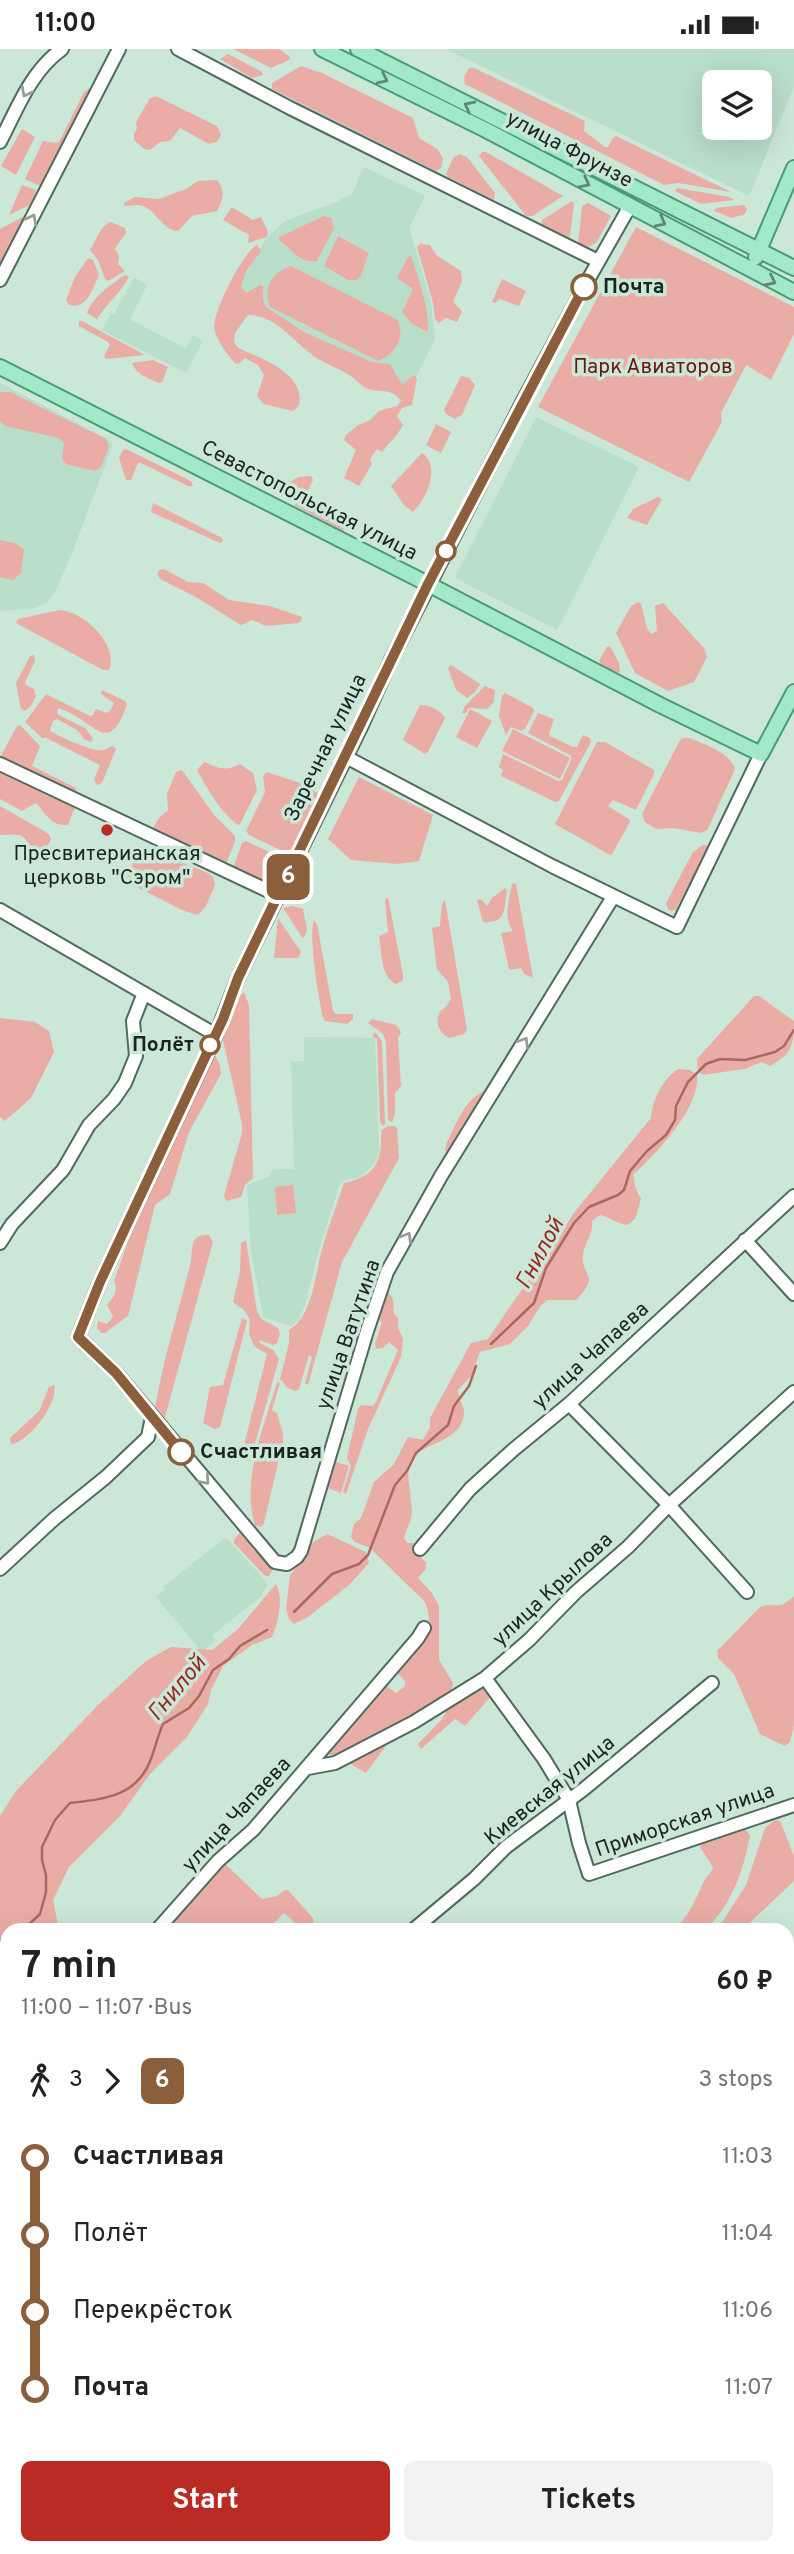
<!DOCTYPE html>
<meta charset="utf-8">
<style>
:root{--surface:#fff;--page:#f2f2f2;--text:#222;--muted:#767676;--accent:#ba2b26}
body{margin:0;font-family:Overpass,sans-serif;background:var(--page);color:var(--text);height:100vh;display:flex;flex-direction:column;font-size:26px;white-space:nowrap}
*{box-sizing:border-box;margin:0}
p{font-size:23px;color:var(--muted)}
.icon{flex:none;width:38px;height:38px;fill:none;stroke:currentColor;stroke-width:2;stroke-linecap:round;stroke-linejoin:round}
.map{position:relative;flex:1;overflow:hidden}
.sheet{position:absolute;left:0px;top:1874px;width:794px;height:632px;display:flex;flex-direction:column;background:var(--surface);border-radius:21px 21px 0 0;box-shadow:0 7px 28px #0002}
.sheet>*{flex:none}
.badge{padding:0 14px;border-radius:10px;font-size:24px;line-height:46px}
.fabs{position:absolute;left:702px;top:21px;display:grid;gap:14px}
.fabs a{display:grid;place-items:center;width:70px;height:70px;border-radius:10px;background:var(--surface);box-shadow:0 7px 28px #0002;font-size:35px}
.map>.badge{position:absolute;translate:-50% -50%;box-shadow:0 0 0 4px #fff}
.legs{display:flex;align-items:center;gap:10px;height:77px;padding:0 21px;font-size:23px}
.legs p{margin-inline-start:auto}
.overview{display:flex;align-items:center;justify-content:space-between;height:119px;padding:0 21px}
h1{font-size:38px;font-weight:700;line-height:52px}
.primary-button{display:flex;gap:14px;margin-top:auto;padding:14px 21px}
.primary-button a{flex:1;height:80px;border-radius:10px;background:var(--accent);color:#fff;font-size:28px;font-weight:700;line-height:80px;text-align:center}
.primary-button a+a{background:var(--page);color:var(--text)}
ul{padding:0 21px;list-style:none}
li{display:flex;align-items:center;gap:24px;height:77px;font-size:26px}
li i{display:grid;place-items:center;width:10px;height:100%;margin:0 9px;background:currentColor}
li i::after{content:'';width:18px;height:18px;margin:-9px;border:5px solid;border-radius:50%;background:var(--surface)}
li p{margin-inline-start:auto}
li:first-child i{background:linear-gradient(#0000 50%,currentColor 0)}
li:last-child i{background:linear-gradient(currentColor 50%,#0000 0)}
.status{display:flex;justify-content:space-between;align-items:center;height:49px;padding:0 35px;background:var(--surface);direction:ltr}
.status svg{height:19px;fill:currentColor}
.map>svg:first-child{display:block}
.built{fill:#b9deca;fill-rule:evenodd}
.green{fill:#eaada5}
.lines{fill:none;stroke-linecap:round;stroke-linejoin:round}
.stream{stroke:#aa695f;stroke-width:2.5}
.minor-casing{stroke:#506a5c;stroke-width:16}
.major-casing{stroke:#4a9b75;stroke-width:18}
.minor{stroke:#fff;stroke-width:12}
.major{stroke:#a2e9c8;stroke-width:14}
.oneway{stroke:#5e8774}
.oneway2{stroke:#989d9a}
.line-1-casing{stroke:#fff;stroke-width:16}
.line-1{stroke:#8b5e3c;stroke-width:10}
.stop-1-dot{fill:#fff;stroke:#8b5e3c;stroke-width:3.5}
.poi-dot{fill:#ba2b26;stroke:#cae7d7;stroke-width:2.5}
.labels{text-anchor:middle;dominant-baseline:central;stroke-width:7;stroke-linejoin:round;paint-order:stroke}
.street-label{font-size:21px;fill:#1a251f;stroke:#cae7d7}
.stop-label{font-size:21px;font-weight:bold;fill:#1a251f;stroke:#cae7d7;text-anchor:start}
.park-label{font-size:21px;fill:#6d1713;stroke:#cae7d7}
.poi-label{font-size:21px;fill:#1a251f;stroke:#cae7d7}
.water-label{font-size:23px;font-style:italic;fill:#992722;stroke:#cae7d7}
</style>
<div class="status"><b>11:00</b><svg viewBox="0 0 49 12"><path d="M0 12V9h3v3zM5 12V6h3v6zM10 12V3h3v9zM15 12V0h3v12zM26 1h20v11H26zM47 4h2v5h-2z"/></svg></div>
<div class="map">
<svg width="794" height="2505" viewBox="0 0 794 2505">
<rect width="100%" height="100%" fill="#cae7d7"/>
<path class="built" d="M446,0H794V38L749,147ZM760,33V79H714V33Z
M364,118L425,147L409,179L431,253L435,290L409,341L232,252L263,194L270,186L285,172L336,153L352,145Z
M134,228L147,236L130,270L186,300L193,286L203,292L186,324L102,281L111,264L114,265Z
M0,334L108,390L113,396L72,504L55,544L46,554L36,559L1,562L0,564Z
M536,368L639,418L557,581L455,529Z
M304,988L375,989L379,1102L376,1112L361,1128L341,1132L320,1197L304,1259L299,1271L291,1277L263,1268L251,1201L247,1136L268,1128L274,1120H294L291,1012H304Z
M226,1488L268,1535L260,1548L213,1586L215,1592L202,1603L156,1548L165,1541L163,1538Z"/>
<path class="green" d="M233,0H279L290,8L289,11L271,19Z
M228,5L262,23L263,26L252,29L220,10Z
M301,17L322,24L413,69L419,89L437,100L443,109L441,119L436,122L272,40V34Z
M469,19H474L585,72L584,82L605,98H608L613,89L616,87L731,143L678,134L664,136L465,35L464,28Z
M90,39L93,41L43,138L25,130L43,92L57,94L60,91L84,43Z
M156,47L217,77L221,86L217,93L209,95L180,79L170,92L160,93L150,101L144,100L134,91V85L137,79L136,73L150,49Z
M22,80L35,88L16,126L1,117Z
M482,103H486L563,147L532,167H526L479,107Z
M460,105L467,108L495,144L494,151L448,128L446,125L453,109Z
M217,131C226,142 223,151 217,162L192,167L178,182C160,181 155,156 137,156C133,156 129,157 125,157L124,154L135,148L159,150L186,140L198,132Z
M22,136L36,141L32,155L9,166Z
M678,139L729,148L734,151L701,155L677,143L675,141Z
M572,152L574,155L570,187L568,188L542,176V171Z
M588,154L611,167L596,194L586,199L578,195L582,157Z
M744,156L747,160L745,165L732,169L714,162L716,159Z
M232,158L253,171L261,168L268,183L267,188L248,194L249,186L223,171Z
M324,167L331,169L334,179L317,212C297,214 293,200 279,191V188Z
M23,168L25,170L0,216V180Z
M110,173L125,179L126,184L115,199L119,207L118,215L125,222L108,232L105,230L98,211L90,201L102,179Z
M636,178L794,258V285L771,331L746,316L721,364L722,373L689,433L538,358Z
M338,187L369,204L360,228L356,231H348L324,217Z
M420,195L430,196L436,206L461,222L462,232L453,253L462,262L457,273L446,269L439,274L435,270L433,254L417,198Z
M257,196L261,202L247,221L241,237L246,244L260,236L263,237V251L266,258L304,283L372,313L390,315L402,336L414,326L417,329L412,356L402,359L397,367L403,376C397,387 390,393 382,403L377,400L370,410L372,415L359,437L344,429L356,401L344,391L346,386L358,376L369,372L379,362L397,357L401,352C393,340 384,343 372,341C363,340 357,331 349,326C340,320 330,317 320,311C298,299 277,265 248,266L235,284L234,293L238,299C258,308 294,320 299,344C301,353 300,358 292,362L264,355L257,347L264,326L258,316L245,309L240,314L236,315C228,307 215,289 214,278C214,261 243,203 257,196Z
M411,207C417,223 432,269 427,283L411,274L402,263L413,240L397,229L408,208Z
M88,209L93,211L99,226C93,239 87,261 69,256L66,251L75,228Z
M291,217L398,271C405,289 396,305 378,312L270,258C262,239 272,223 291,217Z
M125,226L129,228C119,246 107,254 97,270L87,264C92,249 111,235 125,226Z
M502,230L526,242L519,257L500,250L495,254L492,253Z
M79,272H82L145,306L106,310L104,307L110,296L108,293L79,277Z
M153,311L168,318L162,333L159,334C149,329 136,326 132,314Z
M461,327L469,329L475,336L462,366L455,370L446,365L444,361Z
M0,343H10L106,390L109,398L101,418L95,422L66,415L62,410L64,394L59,389L5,377L0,372Z
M436,375L451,383L441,404L426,396Z
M126,400L191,432L193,437H188L141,414H138L131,431H126L119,409L123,401Z
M422,404C442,417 426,450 413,463L403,455L391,437Z
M311,427L313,431L306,446L322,455L319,460L278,439L299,428Z
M658,448L662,450L647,476L627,469L633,460Z
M153,454L222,489L223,492L220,494L151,463Z
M297,454L318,465L327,463L345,472L347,478L343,482L294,456Z
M0,491L17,495L24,501L21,524L13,531L0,528Z
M164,520L188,533L203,534L229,551L270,557L302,568L301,572L298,574L266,577L252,571L241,576L194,547L160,530L157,525L159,521Z
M638,553L641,555L647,579L651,585L657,582L655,557L663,554L704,599L707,608L694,633L668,642L635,624L616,584L631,557Z
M60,561C84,563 119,595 109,621H103L16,574L18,570L22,569Z
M610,597L619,614L620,623L616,625L602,617L599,612L607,598Z
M34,606L35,612L25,633L26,636L34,640L36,647L31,657L25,662L21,660L16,634L30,607Z
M451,616L480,635L475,643L467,649L456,641L448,619Z
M485,637L495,641L494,653L487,660L469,659L466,664H462L465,657Z
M102,641L125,652L127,655C108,711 95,670 58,659L57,665L85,679L93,689L91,693L85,691L77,681L57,670L53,672L50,682C59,687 94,704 103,701C106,701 109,698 113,697L116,700L102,734L97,736L94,731L100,716L46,689H42L25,673L46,645L90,667L93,666L96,660L107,664L110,662L114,654L101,645Z
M505,644L533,659L534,662L525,680L522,682L511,678L506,686L499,667L502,647Z
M420,656C428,655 442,662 445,669L428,703L425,705L403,691Z
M470,660L492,672L477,699L456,688Z
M538,664L554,670L549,685L550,687L573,698H577L583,686L590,689L591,693L559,752L555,753L501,727L503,721L499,718L503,705L558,732L562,731L572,709L570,706L528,684Z
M20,676L40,697L32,717L76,739L77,745L2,711L1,707L17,677Z
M513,680L570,709L560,730L502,702Z
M684,689H690C705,696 730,703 735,720L710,775L707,781L701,784L673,779L656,780L645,773L642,765L680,691Z
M597,693H605L654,721V725L636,761L613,751L608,757L629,770L630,773L612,805L610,806L555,775Z
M204,713C220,719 224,723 240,715L253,724L257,741L240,775L238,776C219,762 208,740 197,721Z
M0,719L76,756L68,776C52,778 45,764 36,754L22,762L0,750Z
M182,721L214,766L235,787V792L227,813L223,814L156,782L153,779L159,769L168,761L167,745L176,723Z
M267,723L297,733L320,745L321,749L295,803L291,806L249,786L246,782L265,743L263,727Z
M359,728L433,766L419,812L398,815L351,811L328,790Z
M0,757L49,785L51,790L43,805L38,808L36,807C21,785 29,785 0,786Z
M246,792L286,811L289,814L277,838L272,839L233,819L242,794Z
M703,796H707L709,799L676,860L672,862L668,860L666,854L693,803Z
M144,800L151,801L208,824L213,828L215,836L206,857L198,866L184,862L127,833L128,824L139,802Z
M514,834L516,835L533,929L524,925L521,919L509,921L501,884L513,882C503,869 509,851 512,835Z
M505,839L507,841C504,860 507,875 483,873L477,851L481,850L487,857L492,849Z
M388,848L403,926V932L396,935C380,928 382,902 379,887L388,883L385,851Z
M445,851L467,981L464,985L449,989C438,983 435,973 440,962L447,957L451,950L448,933L437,920L432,879L440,877L442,855Z
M292,857L303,860L307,881L303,890L283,859Z
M278,869L301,903L298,909H274Z
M314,871L317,875L333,962L336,965H353V970L347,975L325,972L323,969C319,951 308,885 314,871Z
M244,943L249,956L253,1129L245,1136L241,1148L226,1152L224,1147L242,1084V1075L223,991L235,952Z
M754,947H759L794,972C794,995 793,1004 770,1017L762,1013L744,1020L703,1026L698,1022L697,1010Z
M0,969L35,973L49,982L54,1003L31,1049L5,1072L0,1068Z
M372,970L396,976L401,983L398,990L401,1037L395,1044V1065L392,1073L388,1071L386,993L383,985L368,974Z
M375,983L382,992L385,1075L383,1077L380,1073L377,990L372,987Z
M214,1004L220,1016L221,1025L189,1083L170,1145L155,1156L128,1267L105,1284H101L97,1279L98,1272L107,1275L113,1268L107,1256C113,1248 119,1242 114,1232C141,1153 175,1077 214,1004Z
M678,1020L690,1021L697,1026C701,1058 655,1106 633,1126L635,1138L641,1150L635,1170L627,1176C618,1175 610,1168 600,1166L592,1172C593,1187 585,1192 583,1205C580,1228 602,1224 576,1251H548L541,1256L528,1277L510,1295L480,1303L471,1327L458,1341C458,1351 465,1356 464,1366C459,1396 419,1392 409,1415C406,1421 412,1454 412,1463C412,1471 406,1481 404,1489L407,1494H413L419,1507L426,1513V1520L418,1529L432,1544L439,1557V1611L453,1634L451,1642L412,1666L335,1706H329L326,1703L384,1635L396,1644L405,1637V1632L396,1623L430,1580L428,1562L425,1553L370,1499L355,1493L351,1488L354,1475L361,1469L374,1433L394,1415L408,1388L423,1391L430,1378V1369L471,1294L488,1290L531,1227L546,1211L573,1165L651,1069C652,1051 663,1030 678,1020Z
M486,1041L488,1045L450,1105L447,1104L445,1101L446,1095C456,1076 464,1050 486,1041Z
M388,1077H394L397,1079L399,1109L342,1213L308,1336L305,1334L312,1308L309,1306L299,1340L296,1342L288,1339L280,1330L289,1294V1281C314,1266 315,1223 323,1197C329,1176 337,1155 344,1134C376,1127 382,1113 381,1082Z
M293,1136L296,1164L277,1166L275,1138Z
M209,1186L213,1193L164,1372L154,1365C162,1314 178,1264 191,1213C193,1199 189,1185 209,1186Z
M246,1191L257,1262L261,1270L278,1279L280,1285L277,1294L273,1296L259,1291L260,1294L273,1301L279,1310L250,1412L242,1411L241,1408L267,1305L254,1297L249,1285L250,1270L244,1261L233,1253L240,1223L241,1194Z
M386,1243C396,1248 393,1256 394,1265L398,1269V1279L403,1290L401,1308L368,1380L346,1445L343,1443L351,1417L347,1409L358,1360L361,1356L373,1357L376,1353L398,1301L389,1293L383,1299L376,1300L375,1295L382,1273L376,1268Z
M242,1269L247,1272L220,1378L215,1380L203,1374L210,1338L223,1336Z
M277,1333L280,1334L272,1361L277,1364L283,1385V1393L264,1474L261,1478L255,1476C241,1429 264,1379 277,1333Z
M54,1336C59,1354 29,1393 11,1395L10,1389L39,1362L49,1338Z
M336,1413L349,1417L341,1444L328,1439Z
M241,1482L275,1516L269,1527H265L234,1494V1491Z
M327,1485L366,1503L369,1514L349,1536L308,1568L294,1575L289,1570L286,1559L290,1527L310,1495Z
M276,1535C284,1550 278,1574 272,1588L252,1596L223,1617L211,1641L208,1655L187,1688L150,1725L120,1767L69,1818L53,1851L59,1881H7V1915H0V1767L16,1742L98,1656L146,1612L171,1598L212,1601L238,1580Z
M794,1547V1676L790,1693L785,1697L760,1685L734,1625L718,1609L717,1602L760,1558C774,1552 777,1563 794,1547Z
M482,1635L492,1646L465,1677L455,1670L421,1700L418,1695L442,1670L449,1658Z
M391,1690L366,1724L347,1713Z
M775,1771L780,1772L794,1807V1832L742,1881H717L746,1836L765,1779Z
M745,1780L750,1787C743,1823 732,1855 705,1881H675C690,1864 695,1852 704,1832C707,1826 712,1824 713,1818L700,1798L703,1794Z
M226,1816L262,1850L277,1847L283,1842L288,1841L313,1869L314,1874L308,1881H303L284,1864L267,1881H164L221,1817Z
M788,2019L794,2027V2055L791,2058L794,2063V2450L788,2452Z
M7,2062V2114L0,2107V2070Z
M7,2173V2382L0,2369V2181Z
M0,2435L7,2440V2499H72L69,2505H0Z
M156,2499H655L650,2505H152Z"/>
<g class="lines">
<path class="stream" d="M491,1295L534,1254L546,1219L574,1174L589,1158L618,1146L624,1141L630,1122L647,1102L666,1086L675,1071L676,1057L688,1033L706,1015L720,1010L745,1011L775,1003L784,997L794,981
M294,1563L332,1525L359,1515L368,1506L395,1436L407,1422L416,1404L448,1376L454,1357L469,1337L476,1317
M23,1881L40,1865L46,1843V1826L42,1811V1798L55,1771L70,1754C106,1750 139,1747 152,1707C156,1696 158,1686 163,1675L189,1659L199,1647L213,1621L229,1610L240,1597L267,1581
M0,1891L7,1887"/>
<defs>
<path id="minor" d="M178,0L290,59L598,212
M0,93C17,60 31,22 62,0
M0,231L119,0
M346,708L552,817L677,878L761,705
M0,715L279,847
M613,848L441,1127L387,1223L367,1282L301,1502L297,1508L287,1515L275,1513L116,1324L78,1288L100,1233L216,986L238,929L362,676L390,613L522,354L584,238L630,157
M0,861L216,986
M745,1191L794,1245
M0,1194L12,1175L63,1121L89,1076L114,1050L125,1034L136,1007L133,972L144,944
M569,1355L669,1456L747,1543
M420,1500L470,1440L513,1401L569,1355L794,1147
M0,1520L54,1470L106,1428L148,1388L152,1368
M485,1629L544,1710L569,1751L579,1794L589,1825L794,1756
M308,1719L335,1714L414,1673L485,1629L529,1591L576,1543L628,1498L669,1456L794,1343
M157,1881L218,1812L253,1781L418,1589L424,1579
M413,1881L474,1830L506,1798L584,1740L712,1634
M788,1926L794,1919
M0,2061L7,2054"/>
<path id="major" d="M322,0L486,81L794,243
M358,0L794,219
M756,208L794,119
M0,318L428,535L660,656L761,705L794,643"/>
</defs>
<use href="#minor" class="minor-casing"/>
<use href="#major" class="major-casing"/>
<use href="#minor" class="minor"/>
<use href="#major" class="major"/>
</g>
<defs><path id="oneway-chevron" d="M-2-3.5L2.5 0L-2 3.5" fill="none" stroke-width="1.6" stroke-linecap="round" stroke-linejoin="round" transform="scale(1.75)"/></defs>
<g class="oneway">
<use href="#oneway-chevron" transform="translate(383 30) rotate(26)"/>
<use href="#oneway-chevron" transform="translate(469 57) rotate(-153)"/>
<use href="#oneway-chevron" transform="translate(585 134) rotate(27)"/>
<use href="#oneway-chevron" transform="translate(661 173) rotate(28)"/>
<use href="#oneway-chevron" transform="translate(771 232) rotate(26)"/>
</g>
<g class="oneway2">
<use href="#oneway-chevron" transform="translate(26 43) rotate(117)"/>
<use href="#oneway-chevron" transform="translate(32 170) rotate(-62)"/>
<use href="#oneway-chevron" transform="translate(524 993) rotate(-58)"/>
<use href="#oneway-chevron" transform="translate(407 1188) rotate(-60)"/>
<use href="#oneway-chevron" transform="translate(205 1431) rotate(49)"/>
</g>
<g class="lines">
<defs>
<path id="line-1" d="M181,1403L116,1324L78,1288L100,1233L223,970L238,929L428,535L584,238"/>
</defs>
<use href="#line-1" class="line-1-casing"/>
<use href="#line-1" class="line-1"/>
</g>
<g class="stop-1-dot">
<circle cx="584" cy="238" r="12"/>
<circle cx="446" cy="502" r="9"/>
<circle cx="210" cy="996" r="9"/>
<circle cx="181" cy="1403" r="12"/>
</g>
<circle class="poi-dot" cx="107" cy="781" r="7"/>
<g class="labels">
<g class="street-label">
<text transform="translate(569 101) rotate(28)">улица Фрунзе</text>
<text transform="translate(309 452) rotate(27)">Севастопольская улица</text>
<text transform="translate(326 699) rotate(-64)">Заречная улица</text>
<text transform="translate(349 1286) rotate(-71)">улица Ватутина</text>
<text transform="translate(591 1307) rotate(-42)">улица Чапаева</text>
<text transform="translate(553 1541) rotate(-43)">улица Крылова</text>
<text transform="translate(550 1742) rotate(-39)">Киевская улица</text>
<text transform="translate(237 1766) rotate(-47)">улица Чапаева</text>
<text transform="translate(685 1772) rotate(-19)">Приморская улица</text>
</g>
<g class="stop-label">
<text x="603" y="238">Почта</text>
<text x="194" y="996" text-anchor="end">Полёт</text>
<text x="200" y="1403">Счастливая</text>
</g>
<g class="park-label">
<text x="653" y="318">Парк Авиаторов</text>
</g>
<g class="poi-label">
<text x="107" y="805">Пресвитерианская<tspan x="107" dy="24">церковь "Сэром"</tspan></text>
</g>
<g class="water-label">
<text transform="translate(541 1205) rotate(-62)">Гнилой</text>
<text transform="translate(178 1640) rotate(-50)">Гнилой</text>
</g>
</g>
</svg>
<div class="fabs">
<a><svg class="icon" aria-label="layers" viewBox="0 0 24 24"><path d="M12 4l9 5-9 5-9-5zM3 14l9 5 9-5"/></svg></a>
</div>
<b class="badge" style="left:288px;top:828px;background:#8b5e3c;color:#fff">6</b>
<section class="sheet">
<div class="overview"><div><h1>7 min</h1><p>11:00 – 11:07 · Bus</p></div><b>60 ₽</b></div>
<div class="legs"><svg class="icon" aria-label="walk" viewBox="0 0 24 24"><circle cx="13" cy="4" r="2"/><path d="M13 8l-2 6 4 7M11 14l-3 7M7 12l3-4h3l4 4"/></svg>3<svg class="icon" aria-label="forward" viewBox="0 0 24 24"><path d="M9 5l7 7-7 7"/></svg><b class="badge" style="background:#8b5e3c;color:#fff">6</b><p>3 stops</p></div>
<ul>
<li><i style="color:#8b5e3c"></i><b>Счастливая</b><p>11:03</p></li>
<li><i style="color:#8b5e3c"></i><span>Полёт</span><p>11:04</p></li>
<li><i style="color:#8b5e3c"></i><span>Перекрёсток</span><p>11:06</p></li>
<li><i style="color:#8b5e3c"></i><b>Почта</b><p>11:07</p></li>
</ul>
<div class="primary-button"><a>Start</a><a>Tickets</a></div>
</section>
</div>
